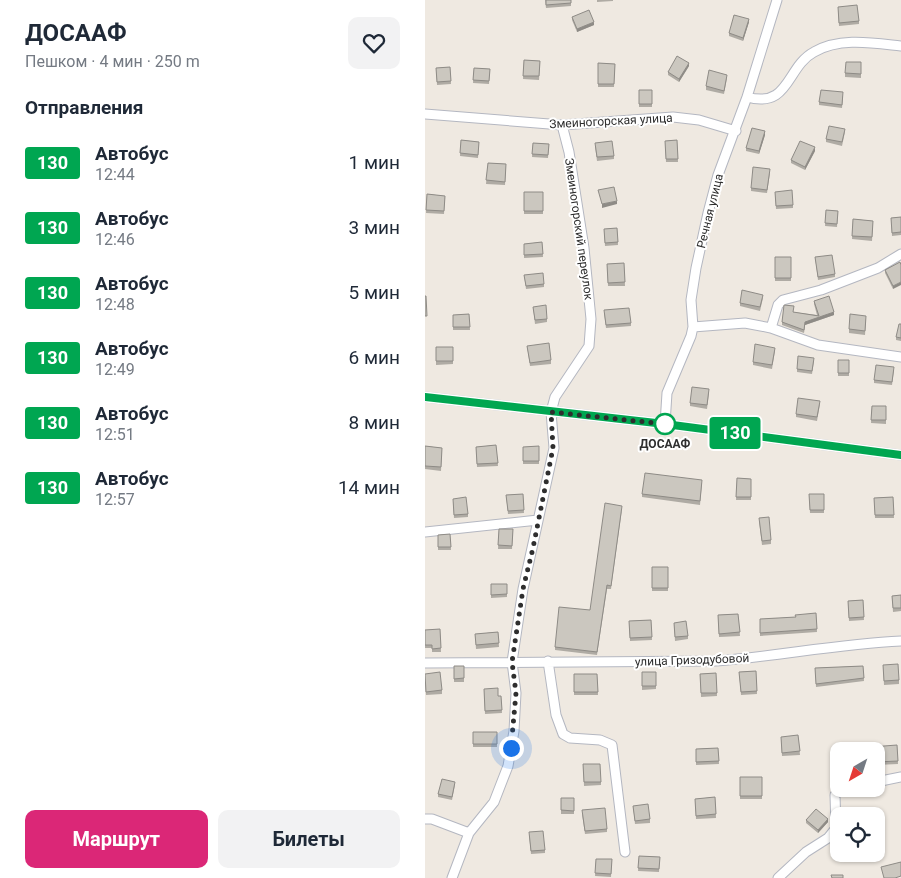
<!DOCTYPE html>
<html lang="ru">
<meta charset="utf-8">
<style>
:root{--surface:#fff;--page:#f2f2f3;--text:#1f2937;--muted:#747a83;--accent:#db2777}
body{margin:0;font-family:Roboto,sans-serif;background:var(--page);color:var(--text);height:100vh;display:flex;flex-direction:column;font-size:19px;white-space:nowrap}
*{box-sizing:border-box;margin:0}
p{font-size:16px;color:var(--muted)}
.icon{flex:none;width:28px;height:28px;fill:none;stroke:currentColor;stroke-width:2;stroke-linecap:round;stroke-linejoin:round}
.map{position:relative;flex:1;overflow:hidden}
.details{display:flex;flex-direction:column;background:var(--surface);width:425px}
.details>*{flex:none}
.badge{padding:0 10px;border-radius:4px;font-size:18px;line-height:32px}
.needle{width:32px;rotate:219deg}
.controls{position:absolute;left:405px;top:742px;display:grid;gap:10px}
.controls a{display:grid;place-items:center;width:55px;height:55px;border-radius:10px;background:var(--surface);box-shadow:0 1px 4px #0004;font-size:25px}
.you{position:absolute;width:25px;height:25px;margin:-12px;border:4px solid #fff;border-radius:50%;background:#1a73e8;box-shadow:0 0 0 8px #1a73e833}
.map>.badge{position:absolute;translate:-50% -50%;box-shadow:0 0 0 2px #fff}
h2{padding:0 25px;font-size:19px;line-height:45px}
.round{display:grid;place-items:center;flex:none;width:52px;height:52px;border-radius:10px;background:var(--page)}
.head{display:flex;align-items:center;justify-content:space-between;height:85px;padding:0 25px}
h1{font-size:24px;font-weight:700;line-height:38px}
.cta{display:flex;gap:10px;margin-top:auto;padding:10px 25px}
.cta a{flex:1;height:58px;border-radius:10px;background:var(--accent);color:#fff;font-size:20px;font-weight:700;line-height:58px;text-align:center}
.cta a+a{background:var(--page);color:var(--text)}
ul{padding:0;list-style:none}
li{display:flex;align-items:center;gap:15px;height:65px;padding:0 25px}
li div{flex:1}
li b{display:block;font-size:19px}
li em{font-style:normal}
li .badge{min-width:55px;font-weight:700;text-align:center}
main{display:flex;flex:1;min-height:0}
.map>svg:first-child{display:block}
.lines{fill:none;stroke-linecap:round;stroke-linejoin:round}
.minor-casing{stroke:#b4b7c1;stroke-width:11}
.minor{stroke:#fff;stroke-width:9}
.wall{fill:#afaba4}
.shaded-wall{fill:#8e8b86}
.building{fill:#cbc7bf;stroke:#8e8b86}
.line-casing{stroke:#fff;stroke-width:11}
.line{stroke:#00a651;stroke-width:8}
.walk{stroke:#2e2e2e;stroke-width:5;stroke-dasharray:0 9}
.stop-dot{fill:#fff;stroke:#00a651;stroke-width:2.5}
.labels{text-anchor:middle;dominant-baseline:central;stroke-width:4;stroke-linejoin:round;paint-order:stroke}
.street-label{font-size:12px;fill:#2e2e2e;stroke:#fff}
.stop-label{font-size:12px;font-weight:bold;fill:#2e2e2e;stroke:#fff}
</style>
<main>
<section class="details">
<div class="head"><div><h1>ДОСААФ</h1><p>Пешком · 4 мин · 250 m</p></div><a class="round"><svg class="icon" aria-label="heart" viewBox="0 0 24 24"><path d="M12 20l-8-8c-3-5 5-10 8-4 3-6 11-1 8 4z"/></svg></a></div>
<h2>Отправления</h2>
<ul>
<li><span class="badge" style="background:#00a651;color:#fff">130</span><div><b>Автобус</b><p>12:44</p></div><em>1 мин</em></li>
<li><span class="badge" style="background:#00a651;color:#fff">130</span><div><b>Автобус</b><p>12:46</p></div><em>3 мин</em></li>
<li><span class="badge" style="background:#00a651;color:#fff">130</span><div><b>Автобус</b><p>12:48</p></div><em>5 мин</em></li>
<li><span class="badge" style="background:#00a651;color:#fff">130</span><div><b>Автобус</b><p>12:49</p></div><em>6 мин</em></li>
<li><span class="badge" style="background:#00a651;color:#fff">130</span><div><b>Автобус</b><p>12:51</p></div><em>8 мин</em></li>
<li><span class="badge" style="background:#00a651;color:#fff">130</span><div><b>Автобус</b><p>12:57</p></div><em>14 мин</em></li>
</ul>
<div class="cta"><a>Маршрут</a><a>Билеты</a></div>
</section>
<div class="map">
<svg width="476" height="878" viewBox="0 0 476 878">
<rect width="100%" height="100%" fill="#efe9e1"/>
<g class="lines">
<defs>
<path id="minor" d="M322,97C365,109 361,67 389,52C415,37 448,43 476,46
M0,114L137,125L248,117L274,120L311,131
M268,327L320,323L346,328L393,345L476,357
M346,328L353,305L358,300L396,290L453,268L476,254
M0,397L240,424L476,455
M240,424L242,393L266,336L268,327L266,300L271,268L283,213L293,175L322,97L352,0
M0,532L113,520
M123,661L131,715L138,734L145,738L175,740L187,745L200,852
M0,663L291,661C353,656 414,644 476,641
M451,782L476,777
M0,819H7L44,833
M27,878L44,833L69,802L83,766L89,731L91,693L87,662L98,589L129,448L126,412L130,397L164,346L166,319L159,248L144,152L137,125
M353,878L381,852L403,838L411,828L410,795L417,789"/>
</defs>
<use href="#minor" class="minor-casing"/>
<use href="#minor" class="minor"/>
</g>
<path class="wall" d="M120,0H146V6L121,8Z
M172,0H188V1L172,2Z
M413,10L434,21V24L414,26Z
M147,17L169,25L152,32L147,20Z
M324,22L318,41L304,36V33Z
M99,60L115,61L114,80L98,79Z
M436,62V78L420,77V73Z
M173,63L190,64L189,87H173Z
M264,66L254,82L243,75V72Z
M25,67L26,84L12,85L11,68Z
M49,68L65,69L64,84L48,83Z
M302,78L299,94L281,90V86Z
M214,90H227V107H214Z
M418,96L417,108L394,105V102Z
M420,132L417,146L401,142V139Z
M340,135L334,154L321,151V148Z
M36,140L54,142L53,158L35,156Z
M252,140L253,162H241L240,141Z
M108,143L124,144L123,158L107,157Z
M170,146L189,156V159L172,161Z
M390,151L380,170L366,163V160Z
M63,163L81,164L80,185L61,184Z
M345,173L342,193L326,191V188Z
M99,192H118V214H99Z
M350,192L368,205V208L351,209Z
M2,194L20,196L19,214L1,213Z
M401,210L413,211L412,227L400,226Z
M476,217V235L467,236L466,218Z
M428,219L448,221L447,241L427,239Z
M192,228L193,245L180,246L179,229Z
M117,242L118,257L99,258V244Z
M350,257H366V281H350Z
M390,257L410,274V277L393,280Z
M475,262L468,289L460,273V270Z
M199,263L200,286H183L182,264Z
M99,275L119,284V287L101,289Z
M338,298L335,311L315,306V303Z
M389,301L409,315L380,325L379,333L357,325V322L368,312L392,315L389,304Z
M108,307L122,319V322L110,324Z
M179,313L206,323V326L181,328Z
M44,314L45,330H28V315Z
M441,319L440,335L424,333V329Z
M476,324V341L471,340V337Z
M102,346L126,360V364L105,366Z
M11,347H28V364L11,365Z
M350,351L347,369L328,365V362Z
M413,360H424V376H413Z
M389,361L387,374L372,372V369Z
M469,370L467,385L449,383V380Z
M284,393L282,409L265,406V403Z
M395,404L392,421L371,417V414Z
M447,406H461V424L446,423Z
M71,445L73,466L52,467L51,447Z
M0,446L17,448L16,471L0,469Z
M114,446V464H98V447Z
M312,478L326,479V500H311Z
M277,483L275,505L217,497V494Z
M98,494L99,513L83,514L81,495Z
M384,494H399V513H385Z
M468,497L469,518H450L449,498Z
M28,502L43,514V517L29,518Z
M197,509L186,589H182L172,655L130,650V647L165,610Z
M334,521L346,540V544L337,545Z
M74,529H88L87,549H73Z
M25,534L26,550H13V535Z
M227,567H243V591H227Z
M66,584H82V597L66,598Z
M476,595V611L468,612L467,596Z
M438,600L439,620L424,621L423,601Z
M391,613L392,632L335,636V619L371,617Z
M313,614L315,636L294,637L293,615Z
M226,620L227,640L205,641L204,621Z
M249,623L263,636V639L250,641Z
M15,629L16,652H7V648H0V630Z
M73,632L74,647L51,649L50,634Z
M458,665L474,680V684L459,685Z
M29,666H39V682H29Z
M438,666L439,681L391,687L390,668Z
M331,671L332,694L316,695L314,672Z
M217,672H231V689L217,690Z
M291,673L292,696L276,697L275,674Z
M149,674H172L173,695H149Z
M0,683L17,690V694L1,695Z
M59,689L73,696H76L77,713L60,714Z
M48,732H72V747H48Z
M373,735L375,755L357,756L356,740Z
M472,745L473,764L451,765V751Z
M293,748L294,764L271,765V749Z
M408,751H414V767L410,768Z
M158,764L176,782V785L159,786Z
M315,777H337V799H315Z
M30,785L27,800L13,797V794Z
M290,797L291,818L271,819L270,799Z
M136,798H149V814H136Z
M208,806L225,819V823L210,824Z
M157,814L182,829V832L160,834Z
M381,820L403,822L393,833L381,823Z
M104,835L120,850V853L106,854Z
M214,856L235,857L234,872L213,871Z
M171,859H187L186,877L170,876Z"/>
<path class="shaded-wall" d="M324,19V22L318,41V38Z
M169,22V25L152,32V29Z
M264,63V66L254,82V79Z
M340,131V135L334,154V151Z
M390,147V151L380,170V167Z
M192,201V204L177,208V204Z
M476,282V285L468,289V286Z
M409,312V315L380,325L379,333L380,322Z
M403,819V822L393,833V830Z"/>
<path class="building" d="M121,0H146V3L121,5Z
M432,5L434,21L414,23L413,7Z
M164,10L169,22L152,29L147,17Z
M309,15L324,19L318,38L304,33Z
M252,56L264,63L254,79L243,72Z
M99,60L115,61L114,76H98Z
M421,62H436V74L420,73Z
M173,63L190,64L189,84H173Z
M25,67L26,81L12,82L11,68Z
M49,68L65,69L64,81L48,80Z
M284,70L302,75L299,91L281,86Z
M214,90H227V104H214Z
M396,90L418,92L417,105L394,102Z
M404,126L420,129L417,142L401,139Z
M327,128L340,131L334,151L321,148Z
M36,140L54,142L53,155L35,153Z
M252,140L253,159H241L240,141Z
M187,141L189,156L172,157L170,143Z
M375,141L390,147L380,167L366,160Z
M108,143L124,144L123,155L107,154Z
M63,163L81,164L80,182L61,180Z
M328,167L345,169L342,190L326,188Z
M189,187L192,201L177,204L173,190Z
M367,190L368,205L351,206L350,192Z
M99,192H118V211H99Z
M2,194L20,196L19,211L1,210Z
M401,210L413,211L412,224L400,223Z
M476,217V232L467,233L466,218Z
M428,219L448,221L447,237L427,236Z
M192,228L193,242L180,243L179,229Z
M117,242L118,254L99,255V244Z
M407,255L410,274L393,277L390,257Z
M350,257H366V278H350Z
M475,262L476,265V282L468,286L460,270Z
M199,263L200,282L183,283L182,264Z
M118,273L119,284L101,286L99,275Z
M317,290L338,295L335,307L315,303Z
M0,296H1L2,316H0Z
M404,296L409,312L380,322L379,330L357,322L359,305L369,306L368,312L394,316L389,301Z
M121,305L122,319L110,320L108,307Z
M204,308L206,323L181,325L179,310Z
M44,314L45,327H28V315Z
M425,314L441,316L440,331L424,329Z
M474,324H476V338L471,337Z
M124,343L126,360L105,363L102,346Z
M330,344L350,348L347,365L328,362Z
M11,347H28V361H11Z
M373,356L389,358L387,371L372,369Z
M413,360H424V373H413Z
M451,365L469,367L467,382L449,380Z
M267,387L284,389L282,405L265,403Z
M373,398L395,401L392,417L371,414Z
M447,406H461V420H446Z
M71,445L73,463L52,464L51,447Z
M0,446L17,448L16,467L0,466Z
M114,446V461H98V447Z
M220,473L277,480L275,501L217,494Z
M312,478L326,479V497H311Z
M98,494L99,510L83,511L81,495Z
M384,494H399V510H385Z
M41,497L43,514L29,515L28,499Z
M468,497L469,515H450L449,498Z
M180,503L197,506L186,586L182,585L172,652L130,647L134,607L165,610Z
M344,517L346,540L337,541L334,518Z
M74,529H88L87,546L73,545Z
M25,534L26,547H13V535Z
M227,567H243V588H227Z
M66,584H82V594L66,595Z
M476,595V608H468L467,596Z
M438,600L439,617L424,618L423,601Z
M391,613L392,629L335,633V619L371,617L370,615Z
M313,614L315,632L294,634L293,615Z
M226,620L227,637L205,638L204,621Z
M261,621L263,636L250,637L249,623Z
M15,629L16,648L7,649V645H0V630Z
M73,632L74,643L51,645L50,634Z
M473,664L474,680L459,681L458,665Z
M29,666H39V678L29,679Z
M438,666L439,678L391,684L390,668Z
M331,671L332,691L316,692L314,672Z
M15,672L17,690L1,692L0,674Z
M217,672H231V686H217Z
M291,673L292,693H276L275,674Z
M149,674H172L173,692H149Z
M73,688V696H76L77,710L60,711L59,689Z
M48,732H72V744H48Z
M373,735L375,751L357,753L356,737Z
M472,745L473,761L451,762V751H446V747Z
M293,748L294,761L271,762V749Z
M423,749V751H414V764H410L408,751Z
M158,764H175L176,782H159Z
M315,777H337V796H315Z
M17,779L30,782L27,797L13,794Z
M290,797L291,814L271,816L270,799Z
M136,798H149V811L136,810Z
M223,804L225,819L210,821L208,806Z
M180,808L182,829L160,831L157,810Z
M391,809L403,819L393,830L381,820Z
M445,811L446,816H433V812Z
M118,831L120,850L106,851L104,832Z
M214,856L235,857L234,869L213,868Z
M171,859H187L186,874L170,873Z
M476,862V876L470,878H459L456,867Z
M406,875H418V878H407Z"/>
<g class="lines">
<defs>
<path id="line" d="M0,397L240,424L476,455"/>
</defs>
<use href="#line" class="line-casing"/>
<use href="#line" class="line"/>
<path class="walk" d="M86,748L91,693L87,662L98,589L108,548L128,448L126,412L240,424"/>
</g>
<circle class="stop-dot" cx="240" cy="424" r="10"/>
<g class="labels">
<g class="street-label">
<text transform="translate(186 121) rotate(-3)">Змеиногорская улица</text>
<text transform="translate(285 211) rotate(-76)">Речная улица</text>
<text transform="translate(154 229) rotate(82)">Змеиногорский переулок</text>
<text transform="translate(267 660) rotate(-2)">улица Гризодубовой</text>
</g>
<g class="stop-label">
<text x="240" y="444">ДОСААФ</text>
</g>
</g>
</svg>
<div class="controls">
<a><svg class="needle" viewBox="-14 -14 28 28"><path d="M0-13l5 13h-10z" fill="#e53935"/><path d="M0 13l5-13h-10z" fill="#747a83"/></svg></a>
<a><svg class="icon" aria-label="locate" viewBox="0 0 24 24"><circle cx="12" cy="12" r="6"/><path d="M12 2v4M12 18v4M2 12h4M18 12h4"/></svg></a>
</div>
<div class="you" style="left:86px;top:748px"></div>
<b class="badge" style="left:310px;top:433px;background:#00a651;color:#fff">130</b>
</div>
</main>
